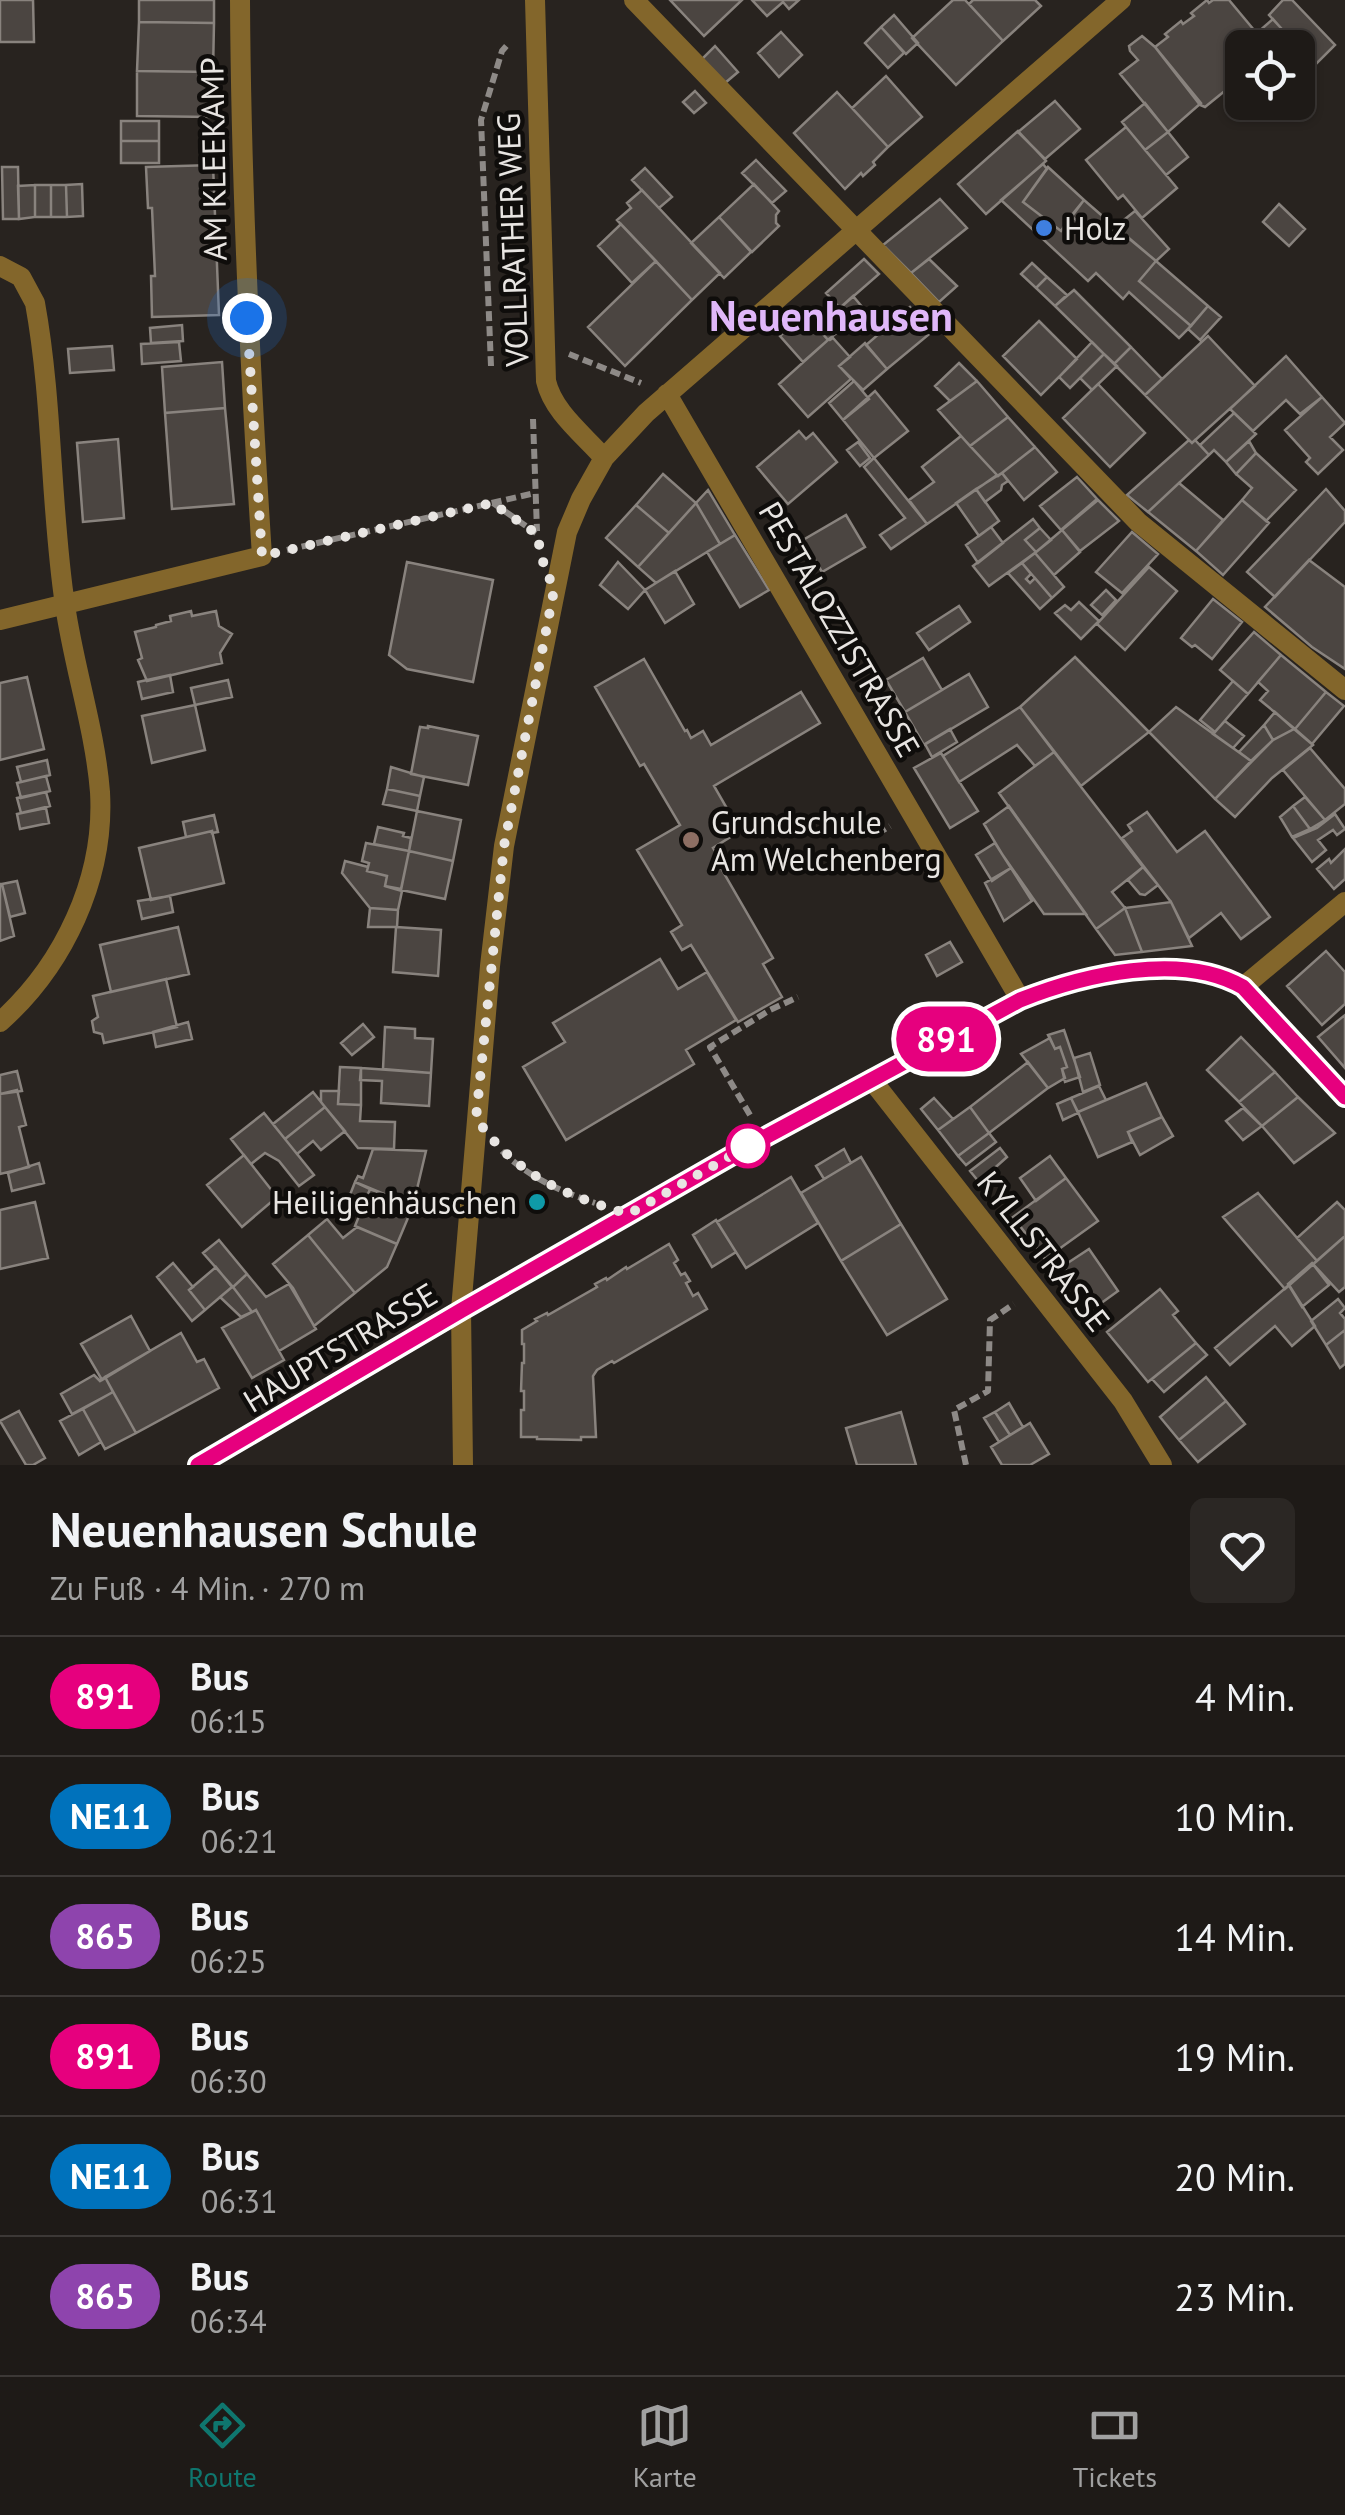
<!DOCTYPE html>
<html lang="de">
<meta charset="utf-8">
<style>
:root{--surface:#1e1a17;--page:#2b2724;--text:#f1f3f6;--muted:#a1a1a1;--line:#3c3836;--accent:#0f766e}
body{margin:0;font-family:"PT Sans",sans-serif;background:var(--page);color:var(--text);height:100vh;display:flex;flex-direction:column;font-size:38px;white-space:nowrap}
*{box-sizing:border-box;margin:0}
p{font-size:32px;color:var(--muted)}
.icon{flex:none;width:55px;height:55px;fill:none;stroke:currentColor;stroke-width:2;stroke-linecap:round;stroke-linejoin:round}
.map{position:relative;height:1465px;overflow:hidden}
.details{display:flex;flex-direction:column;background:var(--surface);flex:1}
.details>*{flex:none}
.badge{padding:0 20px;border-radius:32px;font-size:35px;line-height:65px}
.controls{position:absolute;left:1225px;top:30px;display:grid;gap:20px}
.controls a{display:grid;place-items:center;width:90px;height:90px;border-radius:15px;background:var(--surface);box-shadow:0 2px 8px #0004,0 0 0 2px var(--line);font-size:50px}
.you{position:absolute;width:50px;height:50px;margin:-25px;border:8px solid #fff;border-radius:50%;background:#1a73e8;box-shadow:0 0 0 15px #1a73e833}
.map>.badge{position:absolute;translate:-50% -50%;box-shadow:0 0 0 5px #fff}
.round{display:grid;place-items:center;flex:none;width:105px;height:105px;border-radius:15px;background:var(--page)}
.headline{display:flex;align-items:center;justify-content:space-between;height:170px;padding:0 50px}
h1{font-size:48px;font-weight:800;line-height:75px}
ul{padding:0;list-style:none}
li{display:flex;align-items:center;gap:30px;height:120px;padding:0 50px;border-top:2px solid var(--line)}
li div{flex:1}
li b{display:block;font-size:38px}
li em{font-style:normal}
li .badge{min-width:110px;font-weight:700;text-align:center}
.dock{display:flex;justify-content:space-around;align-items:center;height:140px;border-top:2px solid var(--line);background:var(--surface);font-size:28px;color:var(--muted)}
.dock a{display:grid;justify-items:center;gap:5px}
.dock .active{color:var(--accent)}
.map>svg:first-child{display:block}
.building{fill:#4b4541;stroke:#89837e;stroke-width:2.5}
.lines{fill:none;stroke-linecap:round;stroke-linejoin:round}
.path{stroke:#8e8a87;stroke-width:6;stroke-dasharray:10 5;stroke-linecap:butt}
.minor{stroke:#83662b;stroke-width:20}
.tertiary{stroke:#83662b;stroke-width:20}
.line-casing{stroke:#fff;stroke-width:22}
.line{stroke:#e6007e;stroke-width:15}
.walk{stroke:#e8e5e2;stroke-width:10;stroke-dasharray:0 18}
.shop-dot{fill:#3f7fe0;stroke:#0f0d0b;stroke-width:4}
.education-dot{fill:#8d6e63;stroke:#0f0d0b;stroke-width:4}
.stop-dot{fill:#fff;stroke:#e6007e;stroke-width:5}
.culture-dot{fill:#0f9aa8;stroke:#0f0d0b;stroke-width:4}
.labels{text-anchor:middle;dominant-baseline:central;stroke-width:9;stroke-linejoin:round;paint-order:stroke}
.street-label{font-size:32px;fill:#e8e5e2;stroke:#0f0d0b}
.poi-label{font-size:32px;fill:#e8e5e2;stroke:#0f0d0b;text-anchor:start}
.district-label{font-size:42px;font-weight:bold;fill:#dfb7f9;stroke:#0f0d0b}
</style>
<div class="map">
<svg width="1345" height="1465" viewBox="0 0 1345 1465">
<rect width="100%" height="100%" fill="#28231f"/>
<path class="building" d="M0,0H33L34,42H0Z
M139,0H214V23L139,22Z
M670,0H742L704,36Z
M752,0H799L789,9L783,2L767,16Z
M953,0H965L1003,41L956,85L912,38Z
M973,0H1035L1041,6L1003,41L969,4Z
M1207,0L1209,3L1213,0H1229L1269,48H1242V86L1237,81L1205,107L1200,105L1155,47L1168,37L1165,34L1181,21L1183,24L1194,16L1191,13Z
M1283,0H1292L1335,45L1315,65L1269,15Z
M894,15L918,43L906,54L881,27Z
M1273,19L1295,44L1291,48H1269L1257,33Z
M139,22L214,23L213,72L137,71Z
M881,27L904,53L888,68L865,43Z
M781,32L802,55L779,77L758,53Z
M1142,36L1155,47L1201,103L1168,132L1120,74L1138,60L1130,51L1129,46Z
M715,46L738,72L725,83L702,59Z
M137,71L213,72L212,117L137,116Z
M886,76L922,117L888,147L852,108Z
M695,91L706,103L694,113L683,102Z
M837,92L888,147L873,162L875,165L863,176L861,173L845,189L794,133Z
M1055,101L1080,129L1045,159L1018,132Z
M1145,103L1168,132L1145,150L1122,122Z
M121,121H159V141H121Z
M1126,127L1177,188L1142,218L1123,195L1118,199L1086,160Z
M1018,131L1046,161L986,214L958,184Z
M1168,132L1188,157L1166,175L1145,150Z
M121,141H159V163H121Z
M756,160L786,191L772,203L742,173Z
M1043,164L1047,169L1023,202L1061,231L1071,216L1104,241L1107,236L1115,242L1123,233L1156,261L1139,281L1191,326L1179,338L1129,292L1123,299L1096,273L1088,281L1001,200Z
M213,165L219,315L152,317L151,276H155L152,208H148L146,167Z
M2,167H18L19,219H3Z
M1048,167L1084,200L1061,231L1023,202Z
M645,168L672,197L659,208L632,180Z
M82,184L83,216L67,217L66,185Z
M754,184L779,211L776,215V223L779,226L752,252L719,217Z
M35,185H51V217H35Z
M35,185V217L19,219L18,186Z
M51,185H66L67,217H51Z
M642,190L720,273L692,300L617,220L631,208L627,203Z
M940,199L967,228L911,273L883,245Z
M1084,200L1115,227L1104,241L1071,216Z
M1279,204L1305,229L1289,246L1263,222Z
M1135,211L1169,249L1156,261L1115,227Z
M719,217L751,252L724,278L691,243Z
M621,224L656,261L632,283L598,246Z
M864,259L879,274L840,308L826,293Z
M929,259L957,286L939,302L911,273Z
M656,261L692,300L625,366L588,327Z
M1156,261L1208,306L1191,326L1139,281Z
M1032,263L1047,277L1036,288L1021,274Z
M1047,277L1067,295L1055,306L1036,288Z
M1074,290L1131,347L1114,364L1055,306Z
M853,296L863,308L845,326L833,314Z
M1208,306L1221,317L1200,340L1188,329Z
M910,307L933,331L887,369L866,345Z
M804,313L828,340L803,362L780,336Z
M833,314L845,326L828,340L817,327Z
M1039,321L1077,359L1041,395L1003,356Z
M182,325L183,341L151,343L150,328Z
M1208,336L1255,386L1192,443L1145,395Z
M833,338L850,357L839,366L851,379L808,417L779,384L829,339L830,340Z
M179,342L181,361L142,364L141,344Z
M1092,342L1104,354L1070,388L1059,377Z
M865,343L887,369L863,390L839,366Z
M112,346L114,370L70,373L68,349Z
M1131,347L1162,379L1145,395L1114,364Z
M1104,354L1117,366L1092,390L1080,378Z
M1286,356L1322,397L1300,414L1286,400L1253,431L1230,409Z
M222,362L225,408L165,413L162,367Z
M959,363L977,381L950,401L935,386Z
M854,381L869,399L843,420L829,403Z
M977,381L1008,417L970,446L938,410Z
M1098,384L1145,433L1110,467L1063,418Z
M875,391L908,431L874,458L843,420Z
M1322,397L1345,423L1330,437L1343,450L1318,474L1306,462L1310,458L1285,430Z
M225,408L234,504L172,509L165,413Z
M1234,413L1256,434L1226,462L1214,450L1209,455L1200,445Z
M1008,417L1035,447L998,476L970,446Z
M799,431L806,439L813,433L837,462L788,504L757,467Z
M961,436L997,475L927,524L909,500L934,482L922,467Z
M118,439L124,518L83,522L77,443Z
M1189,440L1192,443L1195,440L1209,455L1148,512L1127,495Z
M1249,441L1256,453L1236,474L1226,462Z
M858,442L870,458L860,466L847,450Z
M1035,447L1057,472L1024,500L1002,473Z
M1256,453L1296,490L1266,521L1242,500L1252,488L1236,474Z
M874,458L927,524L891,549L880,535L905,518L864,467Z
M1002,473L1008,481L1002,485L1001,490L985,502L976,489Z
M663,474L696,503L669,533L636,505Z
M1077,477L1097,499L1061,530L1040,506Z
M1179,483L1223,520L1196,551L1148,512Z
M976,489L999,521L979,536L956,503Z
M1326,489L1345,511V522L1275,597L1247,572Z
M708,490L735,535L720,544L696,503Z
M1098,500L1119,521L1080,551L1062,530Z
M1242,500L1269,523L1223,575L1196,551Z
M696,503L720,544L656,583L638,567Z
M636,505L669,533L638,567L606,538Z
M846,515L865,547L822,572L803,540Z
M1033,519L1040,528L1025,540L1036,552L989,586L973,566Z
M991,527L1003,543L978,563L966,545Z
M1040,528L1051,540L1036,552L1025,540Z
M1062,530L1080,552L1054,575L1035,553Z
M1132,532L1158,554L1122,593L1096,572Z
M735,535L769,590L740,607L707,552Z
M1035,553L1064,587L1052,598L1022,563Z
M1309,560L1345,587V669L1312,647L1265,607Z
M407,562L493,580L473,682L407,669L389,655Z
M618,562L645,590L628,609L600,585Z
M1022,563L1031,574L1026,579L1030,583L1035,578L1052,598L1040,609L1008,573Z
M1149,567L1177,591L1125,650L1097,624Z
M675,571L694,604L665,623L645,590Z
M1106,590L1116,600L1102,615L1091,605Z
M1213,599L1242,622L1212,659L1195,645L1192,647L1181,638Z
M1079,602L1099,621L1081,639L1055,613L1065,605L1071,610Z
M959,606L970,622L929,650L917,633Z
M191,611L192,616L216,611L219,626L232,634L220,653L222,663L147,681L138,660L142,658L135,632L156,627V625L171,621L170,616Z
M1254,632L1281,655L1248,694L1220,670Z
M1281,655L1326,692L1295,729L1260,700L1268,691L1258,682Z
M1075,657L1149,732L1081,786L1020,707Z
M923,658L942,690L905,712L886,680Z
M644,659L685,731L687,730L691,738L703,731L711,745L801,692L820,723L714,786L740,831L713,848L721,861L718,863L773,958L763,964L782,997L738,1022L691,945L682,950L671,932L682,925L637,850L680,825L644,764L640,766L595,687Z
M969,674L988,707L924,745L905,712Z
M170,675L173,692L142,699L138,682Z
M27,677L44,749L0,760V683Z
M228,680L232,697L195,705L191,688Z
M1233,681L1248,694L1215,732L1200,720Z
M1326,692L1344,706L1312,744L1295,729Z
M195,705L205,750L152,763L142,716Z
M1020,707L1054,752L1035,766L1017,745L959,782L943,756Z
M1176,707L1251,761L1215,799L1149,732Z
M1275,712L1294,729L1273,740L1264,725Z
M1225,721L1244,736L1233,748L1213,734Z
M1264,725L1273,740L1251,761L1239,752Z
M428,726L478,736L468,785L411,774L420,727L428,728Z
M950,729L957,742L932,757L925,744Z
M1294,729L1313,745L1272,778L1235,817L1215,799L1273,740Z
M1310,748L1345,789V804L1325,820L1283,770Z
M1054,752L1143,867L1112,892L1125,908L1096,929L999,793Z
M941,753L978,811L950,828L914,768Z
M47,760L50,775L21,782L17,767Z
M391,767L424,777L420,796L387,789Z
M46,776L50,791L21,798L17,783Z
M387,789L420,796L417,811L383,804Z
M46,792L50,806L21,813L17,798Z
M1305,797L1325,820L1310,829L1293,806Z
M1009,806L1086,914H1044L1002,854L984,824Z
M1293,806L1310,829L1292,837L1280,817Z
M46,808L49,823L20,829L17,814Z
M417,811L461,820L453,861L409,851Z
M1147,812L1177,852L1205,831L1270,917L1241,939L1221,913L1189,938L1171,902L1122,838L1132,831L1128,825Z
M1335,814L1345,829L1337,835L1333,830L1318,840L1326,850L1312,862L1293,838L1317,828Z
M214,815L218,832L212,833V831L186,837L183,822Z
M378,827L404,833L403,836L411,838L409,851L374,844Z
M212,831L224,883L151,900L139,848Z
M366,843L409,851L401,889L385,886L387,876L367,871L369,863L362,861Z
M995,843L1011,868L992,881L976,855Z
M1345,849V879L1334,889L1317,869L1329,859L1331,863Z
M409,851L453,861L445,899L401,890Z
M345,861L368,867L367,871L387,876L385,886L402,891L398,910L370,908L342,873Z
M1143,867L1158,885L1145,895L1140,894L1128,880Z
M1011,868L1032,901L1004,921L985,883Z
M17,881L25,913L10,917L2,884Z
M0,884H2L14,936L0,941Z
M170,896L173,912L142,919L138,901Z
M1171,902L1192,946L1142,952L1125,908Z
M370,908L398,910L397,927H368Z
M1125,908L1142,952L1115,955L1096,929Z
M178,927L189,974L111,992L100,945Z
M396,927L441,930L438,976L393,972Z
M950,942L962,962L937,976L926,955Z
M1326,951L1345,972V1004L1322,1025L1287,986Z
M660,959L678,989L707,972L736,1020L686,1050L694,1064L566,1140L523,1067L565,1042L553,1023Z
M166,979L177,1027L104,1043L102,1034L94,1032L92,1021L98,1017L93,996Z
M1345,1015V1068L1318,1037Z
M188,1022L192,1039L156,1047L153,1032Z
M363,1024L374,1037L352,1055L341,1043Z
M385,1027L415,1029V1038L433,1039L431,1073L383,1069Z
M1064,1030L1080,1077L1065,1082L1062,1069L1067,1067L1060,1047L1055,1049L1048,1035Z
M1241,1037L1275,1072L1239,1102L1207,1070Z
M1050,1038L1055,1049L1060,1047L1067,1067L1062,1069L1065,1078L1048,1088L1021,1054Z
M1090,1053L1100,1085L1083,1092L1074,1058Z
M1028,1062L1048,1088L989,1133L970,1107Z
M340,1067L361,1068V1105L338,1104Z
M361,1068L431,1073L429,1106L381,1103L382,1081L360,1080Z
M17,1071L22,1091L0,1094V1075Z
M1275,1072L1298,1097L1262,1126L1239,1102Z
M1146,1083L1162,1117L1128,1132L1132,1142L1098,1157L1078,1112Z
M1099,1086L1106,1100L1078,1112L1071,1098Z
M17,1090L26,1125L19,1127L29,1167L0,1174V1094Z
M321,1091H339L338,1104L361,1105L360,1121L395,1122L394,1149L358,1148L321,1102Z
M313,1092L325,1107L285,1139L273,1124Z
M1298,1097L1335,1133L1294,1163L1262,1126Z
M934,1098L953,1119L938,1130L921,1109Z
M1071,1098L1078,1113L1063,1120L1057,1104Z
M325,1107L345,1131L321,1150L313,1141L297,1154L285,1139Z
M970,1107L989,1133L958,1156L938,1130Z
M1243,1108L1262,1126L1243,1140L1226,1121Z
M264,1113L314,1175L299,1186L279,1161L265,1153L251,1164L231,1139Z
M1162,1117L1173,1136L1140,1155L1128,1132Z
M989,1133L996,1142L966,1165L958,1156Z
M1000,1148L1007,1157L979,1182L970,1171Z
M373,1149L426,1151L413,1206L355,1182L358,1176L363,1178Z
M844,1149L851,1163L824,1179L816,1166Z
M244,1155L277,1197L242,1227L207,1185Z
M1050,1156L1066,1178L1036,1201L1020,1178Z
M861,1157L901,1224L841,1261L801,1193Z
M39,1163L44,1183L12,1191L8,1173Z
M791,1177L818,1223L746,1268L717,1222Z
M1066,1178L1098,1221L1045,1259L1013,1217Z
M355,1182L370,1189L363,1206L348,1200Z
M370,1189L413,1206L397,1244L355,1226Z
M1258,1193L1317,1261L1285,1289L1223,1217Z
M35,1202L48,1258L0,1269V1210Z
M1337,1202L1345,1210V1236L1317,1261L1297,1238Z
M327,1219L343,1238L357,1227L397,1244L387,1267L355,1293L308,1235Z
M716,1220L736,1252L712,1267L693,1235Z
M901,1224L947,1299L887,1335L841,1261Z
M308,1235L355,1293L314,1326L293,1288L273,1264Z
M1345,1236V1287L1339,1292L1313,1264Z
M219,1240L247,1274L233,1287L203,1253Z
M669,1244L678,1260L674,1263L681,1275L685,1273L690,1281L686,1283L693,1296L698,1293L707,1309L614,1363L612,1361L597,1370L593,1376L596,1437H581V1440L537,1439V1437H521V1410H524V1391H521L522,1363H524V1344H522V1330L537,1321L535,1319L547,1313L548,1315L597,1287L595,1284L606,1278L607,1280L626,1267L627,1269Z
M1089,1249L1118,1291L1093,1309L1063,1266Z
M173,1263L193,1287L189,1290L205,1310L192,1321L157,1277Z
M1312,1263L1329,1285L1302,1307L1288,1284Z
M216,1267L232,1287L205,1310L189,1290Z
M247,1274L266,1297L289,1284L316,1329L279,1351L256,1310L252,1312L233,1287Z
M1289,1285L1315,1326L1292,1346L1275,1326L1230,1365L1215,1348Z
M232,1287H233L252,1312L241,1317L220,1297Z
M1160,1289L1178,1311L1173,1315L1196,1343L1148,1382L1107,1332Z
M1338,1299L1345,1308L1340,1313L1345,1319V1330L1326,1345L1311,1321Z
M256,1310L284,1360L252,1378L222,1328Z
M131,1316L150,1351L102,1380L81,1344Z
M1345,1330V1364L1340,1368L1326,1345Z
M181,1333L197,1362L204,1359L219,1388L136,1433L105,1377Z
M1196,1343L1207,1355L1164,1392L1152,1379Z
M94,1375L100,1381L105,1377L113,1392L72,1414L61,1394Z
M1206,1377L1226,1401L1179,1440L1160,1417Z
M113,1392L136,1433L105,1449L83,1409Z
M1226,1401L1245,1424L1198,1462L1179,1440Z
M1009,1403L1023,1427L1010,1435L995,1412Z
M83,1409L101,1442L79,1455L60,1421Z
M19,1411L45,1458L33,1465H26L0,1421Z
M901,1412L916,1465H857L846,1428Z
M995,1412L1010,1435L999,1442L984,1418Z
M1030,1423L1049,1454L1030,1465H1002L991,1447Z"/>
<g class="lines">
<path class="path" d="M569,354L641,383
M491,366L481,120L502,51L508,44
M533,419L537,531
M493,503L536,533
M287,550L535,493
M877,834L890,826
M750,1115L710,1047L770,1010L798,997
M502,1151C528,1177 560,1191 595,1203
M966,1465L954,1410L988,1391L990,1320L1014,1304"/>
<path class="minor" d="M535,0L546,381C553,412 584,435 604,458
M634,0L1138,522L1345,690
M0,266L21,277L35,303C53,402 50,505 65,605C74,668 95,729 100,792C105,878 64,965 0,1022
M667,394L1020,999
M0,620L262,556C250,371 241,186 240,0
M1243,987L1345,902
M871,1079L1123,1401L1162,1465
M463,1465L461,1310L490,966L504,846L567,532L581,499L604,458L646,413L1121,0"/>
<path class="tertiary" d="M198,1465L461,1310L745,1148L1020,999C1084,975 1181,952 1243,987L1345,1097"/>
</g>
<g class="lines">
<defs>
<path id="line" d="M198,1465L462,1310L745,1148L1020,1000C1083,975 1181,951 1243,987L1345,1097"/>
</defs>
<use href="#line" class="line-casing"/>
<use href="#line" class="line"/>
<path class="walk" d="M247,318L262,556L492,503L537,534L542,559L554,590L504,846L476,1118C515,1175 566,1196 629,1214L748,1146"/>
</g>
<circle class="shop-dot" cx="1044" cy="228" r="10"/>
<circle class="education-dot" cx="691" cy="840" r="10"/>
<circle class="stop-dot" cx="748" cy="1146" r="20"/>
<circle class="culture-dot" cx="537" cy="1202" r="10"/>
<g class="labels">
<g class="street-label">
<text transform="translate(213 159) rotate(-91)">AM KLEEKAMP</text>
<text transform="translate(512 240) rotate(-92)">VOLLRATHER WEG</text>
<text transform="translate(840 629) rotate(60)">PESTALOZZISTRASSE</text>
<text transform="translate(1044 1251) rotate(52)">KYLLSTRASSE</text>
<text transform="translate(340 1347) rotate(-31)">HAUPTSTRASSE</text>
</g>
<g class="poi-label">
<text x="1064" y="228">Holz</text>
<text x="711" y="822">Grundschule<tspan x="711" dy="37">Am Welchenberg</tspan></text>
<text x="517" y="1202" text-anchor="end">Heiligenhäuschen</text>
</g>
<g class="district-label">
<text x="831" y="315">Neuenhausen</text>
</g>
</g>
</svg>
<div class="controls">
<a><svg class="icon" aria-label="locate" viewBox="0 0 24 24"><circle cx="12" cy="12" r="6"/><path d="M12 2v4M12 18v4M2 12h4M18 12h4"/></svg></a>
</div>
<div class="you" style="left:247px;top:318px"></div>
<b class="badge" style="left:946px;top:1039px;background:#e6007e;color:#fff">891</b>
</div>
<section class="details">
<div class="headline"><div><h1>Neuenhausen Schule</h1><p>Zu Fuß · 4 Min. · 270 m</p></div><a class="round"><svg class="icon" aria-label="heart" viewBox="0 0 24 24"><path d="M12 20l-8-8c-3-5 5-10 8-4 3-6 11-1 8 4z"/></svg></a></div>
<ul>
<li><span class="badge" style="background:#e6007e;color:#fff">891</span><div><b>Bus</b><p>06:15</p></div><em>4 Min.</em></li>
<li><span class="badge" style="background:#0072bc;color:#fff">NE11</span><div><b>Bus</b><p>06:21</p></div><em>10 Min.</em></li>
<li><span class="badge" style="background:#8e44ad;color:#fff">865</span><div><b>Bus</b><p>06:25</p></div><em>14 Min.</em></li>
<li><span class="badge" style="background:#e6007e;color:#fff">891</span><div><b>Bus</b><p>06:30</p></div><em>19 Min.</em></li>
<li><span class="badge" style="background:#0072bc;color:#fff">NE11</span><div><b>Bus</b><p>06:31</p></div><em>20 Min.</em></li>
<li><span class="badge" style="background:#8e44ad;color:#fff">865</span><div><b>Bus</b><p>06:34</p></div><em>23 Min.</em></li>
</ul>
</section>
<nav class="dock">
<a class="active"><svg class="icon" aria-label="directions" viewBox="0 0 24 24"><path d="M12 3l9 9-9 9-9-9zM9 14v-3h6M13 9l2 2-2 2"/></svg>Route</a>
<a><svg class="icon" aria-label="map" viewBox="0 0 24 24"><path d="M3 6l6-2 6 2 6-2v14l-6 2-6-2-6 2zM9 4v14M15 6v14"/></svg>Karte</a>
<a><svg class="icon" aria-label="tickets" viewBox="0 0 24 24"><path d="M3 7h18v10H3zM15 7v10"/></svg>Tickets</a>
</nav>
